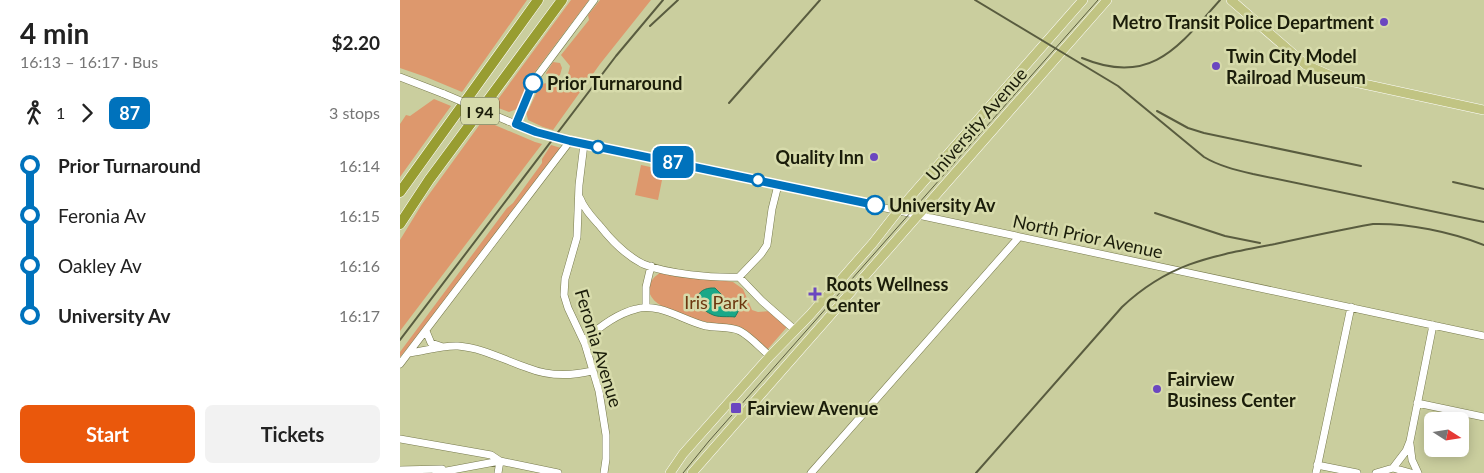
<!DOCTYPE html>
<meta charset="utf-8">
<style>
:root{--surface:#fff;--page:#f2f2f2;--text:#222;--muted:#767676;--accent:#ea580c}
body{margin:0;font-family:Lato,sans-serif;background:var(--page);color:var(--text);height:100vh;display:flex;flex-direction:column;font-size:19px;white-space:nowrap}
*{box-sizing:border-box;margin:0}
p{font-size:16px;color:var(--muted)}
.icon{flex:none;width:28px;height:28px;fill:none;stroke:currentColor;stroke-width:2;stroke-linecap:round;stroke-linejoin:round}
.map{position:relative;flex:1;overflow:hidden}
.side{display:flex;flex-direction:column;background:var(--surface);width:400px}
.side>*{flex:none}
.badge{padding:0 10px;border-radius:8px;font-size:18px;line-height:32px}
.needle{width:32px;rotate:102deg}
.fabs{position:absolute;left:1024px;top:412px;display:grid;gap:10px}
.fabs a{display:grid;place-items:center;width:45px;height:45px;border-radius:8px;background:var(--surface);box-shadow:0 2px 12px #0003;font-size:25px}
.map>.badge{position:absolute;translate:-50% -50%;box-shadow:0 0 0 2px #fff}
.legs{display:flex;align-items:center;gap:8px;height:55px;padding:0 20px;font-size:16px}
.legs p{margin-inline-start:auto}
.headline{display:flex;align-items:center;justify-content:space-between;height:85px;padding:0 20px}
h1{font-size:28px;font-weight:700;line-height:38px}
.action{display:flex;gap:10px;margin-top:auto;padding:10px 20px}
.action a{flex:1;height:58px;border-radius:8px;background:var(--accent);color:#fff;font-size:20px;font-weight:700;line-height:58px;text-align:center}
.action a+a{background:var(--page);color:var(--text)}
ul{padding:0 20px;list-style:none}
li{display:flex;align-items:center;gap:18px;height:50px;font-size:19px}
li i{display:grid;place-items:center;width:8px;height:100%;margin:0 6px;background:currentColor}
li i::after{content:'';width:12px;height:12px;margin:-6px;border:4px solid;border-radius:50%;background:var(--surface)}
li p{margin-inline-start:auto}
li:first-child i{background:linear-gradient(#0000 50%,currentColor 0)}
li:last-child i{background:linear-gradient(currentColor 50%,#0000 0)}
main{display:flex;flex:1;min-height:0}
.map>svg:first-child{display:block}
.green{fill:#dd986d}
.water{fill:#1aa888;stroke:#1a7e62}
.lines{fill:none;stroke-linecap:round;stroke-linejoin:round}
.minor-casing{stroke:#777a4d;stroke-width:8}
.major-casing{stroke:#fff;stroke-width:10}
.highway-casing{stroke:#fff;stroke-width:11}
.minor{stroke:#fff;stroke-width:7}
.major{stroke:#c1c483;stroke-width:9}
.highway{stroke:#989d31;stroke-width:10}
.tram{stroke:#595c3f;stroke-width:1}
.rail{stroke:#595c3f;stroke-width:2}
.minor-bridge-casing{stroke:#777a4d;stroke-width:8;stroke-linecap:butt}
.minor-bridge{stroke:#fff;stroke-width:7}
.line-1-casing{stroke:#fff;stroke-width:11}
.line-1{stroke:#0072bc;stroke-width:8}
.poi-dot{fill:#6b47c0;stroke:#d7dbab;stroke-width:2}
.stop-1-dot{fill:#fff;stroke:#0072bc;stroke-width:2.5}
.labels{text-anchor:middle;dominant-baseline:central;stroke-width:5;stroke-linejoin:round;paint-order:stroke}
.shield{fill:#d7dbab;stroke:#53563a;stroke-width:1}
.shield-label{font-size:16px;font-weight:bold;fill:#1b1d0a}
.poi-label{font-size:18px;font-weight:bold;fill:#1b1d0a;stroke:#d7dbab;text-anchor:start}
.stop-label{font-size:18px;font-weight:bold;fill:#1b1d0a;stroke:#d7dbab;text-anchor:start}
.street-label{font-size:18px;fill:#1b1d0a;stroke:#d7dbab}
.park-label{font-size:18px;fill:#6c370f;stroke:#d7dbab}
</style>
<main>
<section class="side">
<div class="headline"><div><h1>4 min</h1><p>16:13 – 16:17 · Bus</p></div><b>$2.20</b></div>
<div class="legs"><svg class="icon" aria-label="walk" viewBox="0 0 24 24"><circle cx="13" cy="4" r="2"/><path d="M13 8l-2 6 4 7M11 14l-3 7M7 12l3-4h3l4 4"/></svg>1<svg class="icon" aria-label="forward" viewBox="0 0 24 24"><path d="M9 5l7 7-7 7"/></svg><b class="badge" style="background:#0072bc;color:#fff">87</b><p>3 stops</p></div>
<ul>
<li><i style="color:#0072bc"></i><b>Prior Turnaround</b><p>16:14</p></li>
<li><i style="color:#0072bc"></i><span>Feronia Av</span><p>16:15</p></li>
<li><i style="color:#0072bc"></i><span>Oakley Av</span><p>16:16</p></li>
<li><i style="color:#0072bc"></i><b>University Av</b><p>16:17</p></li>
</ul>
<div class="action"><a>Start</a><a>Tickets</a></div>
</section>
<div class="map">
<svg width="1084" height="473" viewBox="0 0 1084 473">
<rect width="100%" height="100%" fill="#cace9e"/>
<path class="green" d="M0,0H127L62,92L26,77L0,68Z
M171,0H189L134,73L117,109L109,112L93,106Z
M200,0H251L200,64L153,130L143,127L128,120L126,112L128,111L140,85C152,78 164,96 170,66L161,55L189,20L188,15Z
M153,62L160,63L162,68L160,75C156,78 148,79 146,73Z
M34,99L51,106L0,177V124L6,115L10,116Z
M83,120L135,142L142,144L0,331V240L22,204Z
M151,145L161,148L27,325L0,357V352L107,208L113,203L142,163V159Z
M241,165L264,170L258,200L235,195Z
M261,272L333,282L343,289L352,310L358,312L369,311L387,327L367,350C359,342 348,329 337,326C331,324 324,325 318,324C301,322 250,310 249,290C248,282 255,276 261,272Z"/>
<path class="water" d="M311,288H315L326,299L337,301L339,310L335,317C328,316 318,318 311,314C297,308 291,290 311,288Z"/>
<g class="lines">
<defs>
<path id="minor" d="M0,77L44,94
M108,121L136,132L176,142L1084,336
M116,124L138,75L194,0
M184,144L179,185L177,237L165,279L164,295L168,308L185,344L199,391L206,435V459L204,473
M180,198C184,209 192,217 200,226C211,240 227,256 243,264C267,274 313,278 339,277
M339,277L361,254L367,245L372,209L378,185
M339,277L362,301L395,330
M246,307V287L251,266
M26,331L31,343L43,347
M184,341C198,328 216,314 236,309C259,302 284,321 306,326C316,328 332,326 340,331C351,337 360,348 370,356
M9,353C25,351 42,345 58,346C83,348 104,360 128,368C148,376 171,376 192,371
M0,364L170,141
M1017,403L1084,417
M0,439L91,455L100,461L98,473
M1010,444L1012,460L1018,473
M917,465L957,473
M993,468L1006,451L1010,441L1033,325
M0,470L42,469
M36,473L100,461L158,473
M411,473L619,237
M916,473L951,307
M976,473L993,468L1011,473"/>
<path id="major" d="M831,0L906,65L936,78L1084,110
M270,473L283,454L370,356L410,315L473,243L498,211L683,0
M292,473L707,0"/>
<path id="highway" d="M0,192L138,0
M0,224L29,180L162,0"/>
</defs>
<use href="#minor" class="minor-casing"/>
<use href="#major" class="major-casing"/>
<use href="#highway" class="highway-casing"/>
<use href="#minor" class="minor"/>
<use href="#major" class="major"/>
<use href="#highway" class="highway"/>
<path class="tram" d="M283,473L309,441L698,0"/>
<path class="rail" d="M575,0L718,86L804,157C819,166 836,170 853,174L1084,222
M250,26L278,0
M682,58C751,87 779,46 820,0
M329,103L420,0
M757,111L788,128L804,133L961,166
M1053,182L1084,189
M755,213L825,236L860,243
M0,340L216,56L263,0
M576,473L722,307C770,262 813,256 875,244C907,237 940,230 973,224C1008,223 1051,232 1084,245"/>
<defs>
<path id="minor-bridge" d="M44,94L108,121"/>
</defs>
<use href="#minor-bridge" class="minor-bridge-casing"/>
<use href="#minor-bridge" class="minor-bridge"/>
</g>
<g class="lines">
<defs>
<path id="line-1" d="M133,83L116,124L136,132L170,141L475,205"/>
</defs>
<use href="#line-1" class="line-1-casing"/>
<use href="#line-1" class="line-1"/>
</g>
<g class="poi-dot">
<circle cx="984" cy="22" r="5"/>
<circle cx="816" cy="66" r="5"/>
<circle cx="474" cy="157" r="5"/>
<path d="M412.5 286.5h5v5h5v5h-5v5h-5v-5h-5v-5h5z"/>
<circle cx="757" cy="389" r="5"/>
<rect x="330" y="402" width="12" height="12" rx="2.5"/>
</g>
<g class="stop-1-dot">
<circle cx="133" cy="83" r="9"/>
<circle cx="198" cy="147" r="6"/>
<circle cx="358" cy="180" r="6"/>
<circle cx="475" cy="205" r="9"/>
</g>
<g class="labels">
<rect class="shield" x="61" y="97.5" width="38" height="27" rx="4"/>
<g class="shield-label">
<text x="80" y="111">I 94</text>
</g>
<g class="poi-label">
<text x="974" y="22" text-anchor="end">Metro Transit Police Department</text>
<text x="826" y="56">Twin City Model<tspan x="826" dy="21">Railroad Museum</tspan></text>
<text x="464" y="157" text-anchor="end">Quality Inn</text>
<text x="426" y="284">Roots Wellness<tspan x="426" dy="21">Center</tspan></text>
<text x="767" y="379">Fairview<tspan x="767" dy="21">Business Center</tspan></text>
<text x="347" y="408">Fairview Avenue</text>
</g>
<g class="stop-label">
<text x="147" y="83">Prior Turnaround</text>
<text x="489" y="205">University Av</text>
</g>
<g class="street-label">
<text transform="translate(576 124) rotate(-49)">University Avenue</text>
<text transform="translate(688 236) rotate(12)">North Prior Avenue</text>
<text transform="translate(199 348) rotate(73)">Feronia Avenue</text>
</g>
<g class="park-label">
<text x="316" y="302">Iris Park</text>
</g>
</g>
</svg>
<div class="fabs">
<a><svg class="needle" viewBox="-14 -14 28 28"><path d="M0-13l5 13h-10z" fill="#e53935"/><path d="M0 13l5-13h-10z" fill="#767676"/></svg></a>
</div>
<b class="badge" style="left:273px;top:162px;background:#0072bc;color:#fff">87</b>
</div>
</main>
